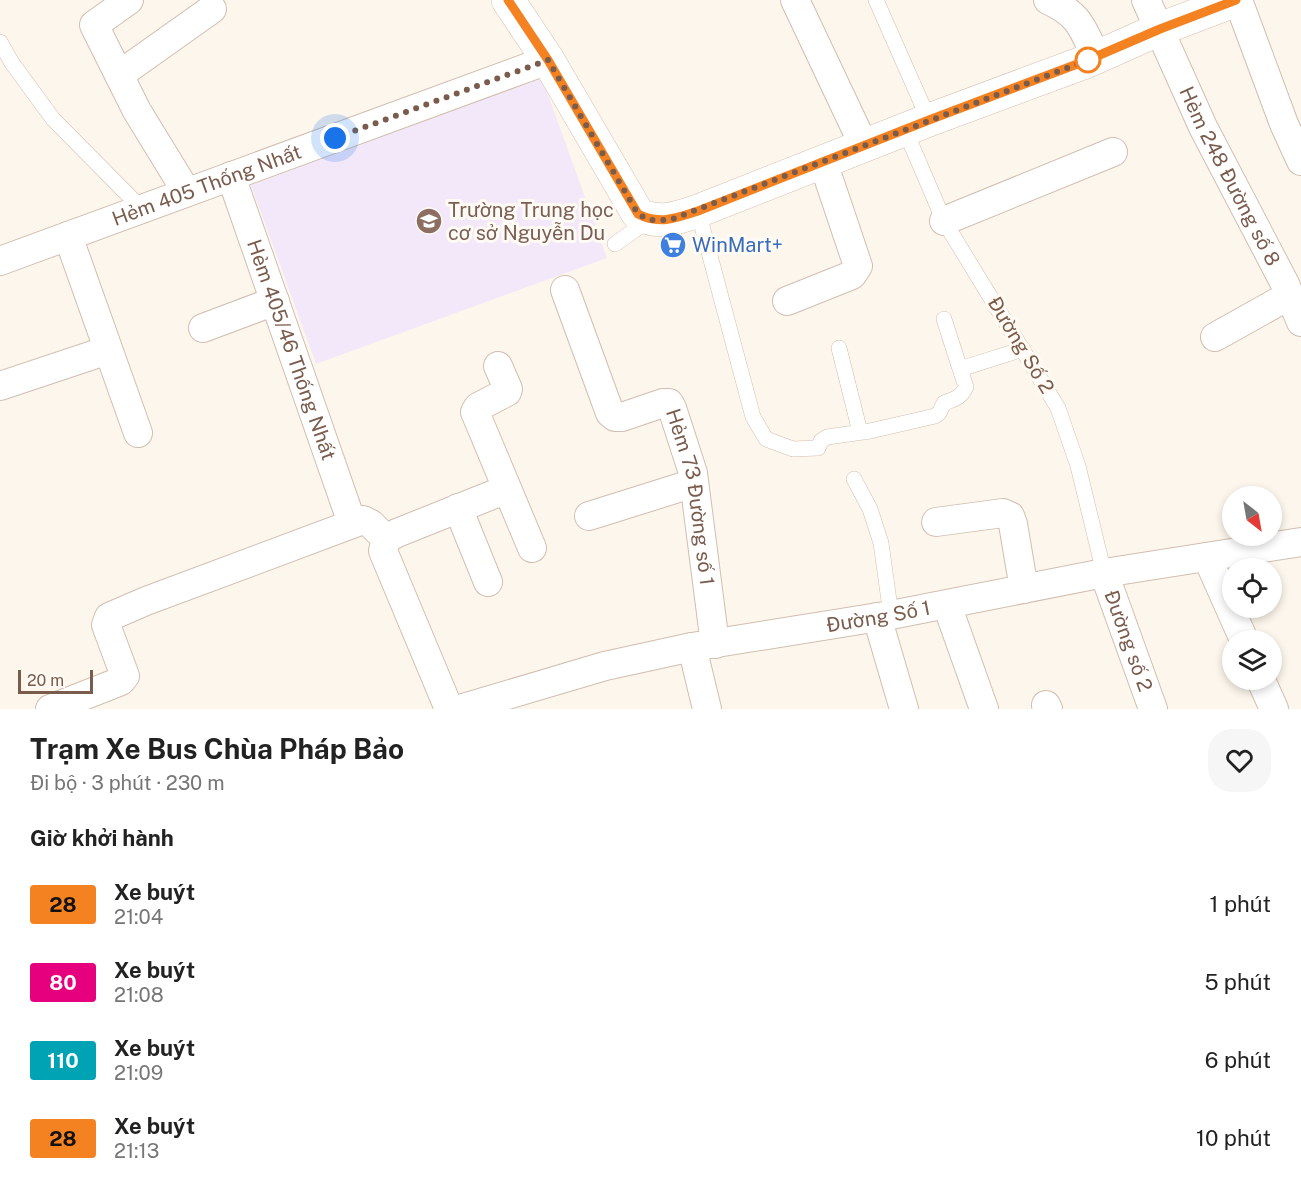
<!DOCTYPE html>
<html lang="vi">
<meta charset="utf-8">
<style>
:root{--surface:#fff;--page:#f6f6f6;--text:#222;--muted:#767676}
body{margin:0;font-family:"Public Sans",sans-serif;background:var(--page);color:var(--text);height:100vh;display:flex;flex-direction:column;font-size:22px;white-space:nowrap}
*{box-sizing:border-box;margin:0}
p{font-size:20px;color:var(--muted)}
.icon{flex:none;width:33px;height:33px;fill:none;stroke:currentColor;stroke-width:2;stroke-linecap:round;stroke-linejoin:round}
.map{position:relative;height:709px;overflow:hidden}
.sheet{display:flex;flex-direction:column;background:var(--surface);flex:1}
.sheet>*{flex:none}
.badge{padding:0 12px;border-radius:4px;font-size:21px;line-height:39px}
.needle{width:39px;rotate:149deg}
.buttons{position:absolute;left:1222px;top:486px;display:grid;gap:12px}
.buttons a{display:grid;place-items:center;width:60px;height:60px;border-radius:50%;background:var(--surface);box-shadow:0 3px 9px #0003;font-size:30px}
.scale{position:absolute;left:18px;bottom:15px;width:75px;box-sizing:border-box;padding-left:6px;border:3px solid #7a5c4d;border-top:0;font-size:16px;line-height:21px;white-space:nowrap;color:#7a5c4d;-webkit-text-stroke:4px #fffaf3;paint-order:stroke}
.you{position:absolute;width:30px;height:30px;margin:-15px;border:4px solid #fff;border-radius:50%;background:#1a73e8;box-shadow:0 0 0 9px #1a73e833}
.map>.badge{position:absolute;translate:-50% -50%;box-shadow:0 0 0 3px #fff}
h2{padding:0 30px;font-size:22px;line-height:54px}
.round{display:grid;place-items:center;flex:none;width:63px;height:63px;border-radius:24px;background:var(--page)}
.summary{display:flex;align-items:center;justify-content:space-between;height:102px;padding:0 30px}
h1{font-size:28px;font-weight:700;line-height:45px}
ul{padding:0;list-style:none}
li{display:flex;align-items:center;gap:18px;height:78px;padding:0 30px}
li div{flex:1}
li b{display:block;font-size:22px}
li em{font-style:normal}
li .badge{min-width:66px;font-weight:700;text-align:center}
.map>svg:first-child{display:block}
.education{fill:#f3e8fa}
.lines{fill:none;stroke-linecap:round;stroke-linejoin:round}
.lane-casing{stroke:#d1beb0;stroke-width:16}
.street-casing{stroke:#d1beb0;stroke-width:30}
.secondary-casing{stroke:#d6c0b0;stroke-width:34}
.lane{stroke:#fff;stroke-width:15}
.street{stroke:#fff;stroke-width:28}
.secondary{stroke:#fff;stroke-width:33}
.line-casing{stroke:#fff;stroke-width:14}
.line{stroke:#f58220;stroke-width:9}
.walk{stroke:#7a5c4d;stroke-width:6;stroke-dasharray:0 10.8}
.stop-dot{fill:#fff;stroke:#f58220;stroke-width:3}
.labels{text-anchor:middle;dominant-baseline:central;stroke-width:6;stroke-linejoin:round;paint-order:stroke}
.street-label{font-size:20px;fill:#7a5c4d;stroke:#fffaf3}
.education-label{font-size:20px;fill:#785e54;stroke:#fffaf3;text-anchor:start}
.shop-label{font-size:20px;fill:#366cbe;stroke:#fffaf3;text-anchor:start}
</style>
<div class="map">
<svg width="1301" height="709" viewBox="0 0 1301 709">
<rect width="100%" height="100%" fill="#fdf6ec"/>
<path class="education" d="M542,78L607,258L316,364L251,185Z"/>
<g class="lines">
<defs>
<path id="lane" d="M876,0L929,120
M0,42L12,63L53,119L142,209
M905,130L944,221L1058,408L1078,466L1104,573
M698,211L753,417L766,439L793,449L818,448L821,441L827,437L870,431L935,416L939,413L944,403C954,399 961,398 966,387L960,369L1023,349
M615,244L649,220
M944,319L960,369
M839,348L860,432
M854,479L870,509L881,543L891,615"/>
<g id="street">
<path d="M129,0L94,25L137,111L186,191"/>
<path d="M795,0L864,146"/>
<path d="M1048,0C1080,15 1082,27 1096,57"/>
<path id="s1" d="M1146,0L1203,127L1285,284L1301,322"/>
<path d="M1238,0L1284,124L1301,161"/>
<path d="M119,75L212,9"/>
<path id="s2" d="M231,176L352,523"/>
<path d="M944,221L1113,152"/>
<path d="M68,236L138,433"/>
<path id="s3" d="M0,261L548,60"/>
<path id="s4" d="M565,290L610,413L615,417H622L663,403H669L672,408L693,473L715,644"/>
<path d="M787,301L852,275L858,266L823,162"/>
<path d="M203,328L275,301"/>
<path d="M1215,337L1290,295"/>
<path d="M498,366L508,389L507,392L478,407L475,412L532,548"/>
<path d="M0,386L108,350"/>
<path d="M458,508L488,582"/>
<path d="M589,516L694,483"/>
<path d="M936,522L1003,513L1010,516L1013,524L1024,589"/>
<path d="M1207,557L1244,640"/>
<path id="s5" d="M1104,573L1153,709"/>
<path d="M947,605L984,709"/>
<path d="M877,617L904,709"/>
<path d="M692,647L707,709"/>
<path d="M1261,680L1274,709"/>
<path d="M1046,705L1048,709"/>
<path d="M50,709L121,681L125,676L106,625L109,617L146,601L363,520L371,524L386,539"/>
<path d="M449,709L383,551L386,539L397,533L507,489"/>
<path id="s6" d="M460,709L605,666L692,647L891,615L1104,573L1301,542"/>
</g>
<path id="secondary" d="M508,0L548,60L638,214C659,225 677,218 698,211L929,120L1088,61L1160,29L1236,0"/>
</defs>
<use href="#lane" class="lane-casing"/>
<use href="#street" class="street-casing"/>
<use href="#secondary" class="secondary-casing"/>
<use href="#lane" class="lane"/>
<use href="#street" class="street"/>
<use href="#secondary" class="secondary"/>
</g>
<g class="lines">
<defs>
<path id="line" d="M508,0L548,60L638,214C659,225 677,218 698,211L929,120L1088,60L1160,29L1236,0"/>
</defs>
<use href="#line" class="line-casing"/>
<use href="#line" class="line"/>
<path class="walk" d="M335,138L548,60L638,214L649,220H670L1088,60"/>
</g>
<defs>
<symbol id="school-disc" viewBox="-11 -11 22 22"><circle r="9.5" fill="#8d6e63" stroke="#fffaf3"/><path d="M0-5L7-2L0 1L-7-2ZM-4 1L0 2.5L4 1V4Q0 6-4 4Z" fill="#fff"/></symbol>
<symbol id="supermarket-disc" viewBox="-11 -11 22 22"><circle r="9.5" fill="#3f7fe0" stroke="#fffaf3"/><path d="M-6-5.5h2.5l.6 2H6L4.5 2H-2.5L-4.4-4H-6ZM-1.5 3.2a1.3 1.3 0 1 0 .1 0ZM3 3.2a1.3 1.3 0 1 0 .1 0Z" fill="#fff"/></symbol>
</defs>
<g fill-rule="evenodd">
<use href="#school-disc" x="414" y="206" width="30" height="30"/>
<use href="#supermarket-disc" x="658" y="230" width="30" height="30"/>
</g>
<circle class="stop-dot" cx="1088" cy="60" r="12"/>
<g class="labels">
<g class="street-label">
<text stroke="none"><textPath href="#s1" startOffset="195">Hẻm 248 Đường số 8</textPath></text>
<text stroke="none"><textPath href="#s3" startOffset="220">Hẻm 405 Thống Nhất</textPath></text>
<text transform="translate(1021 345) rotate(59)">Đường Số 2</text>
<text stroke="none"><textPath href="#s2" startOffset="184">Hẻm 405/46 Thống Nhất</textPath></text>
<text stroke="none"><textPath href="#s4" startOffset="291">Hẻm 73 Đường số 1</textPath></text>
<text stroke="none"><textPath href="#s6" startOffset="429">Đường Số 1</textPath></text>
<text stroke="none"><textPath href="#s5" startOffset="72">Đường số 2</textPath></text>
</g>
<g class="education-label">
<text x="448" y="210">Trường Trung học<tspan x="448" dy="23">cơ sở Nguyễn Du</tspan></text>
</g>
<g class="shop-label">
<text x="692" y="245">WinMart+</text>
</g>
</g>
</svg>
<div class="buttons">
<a><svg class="needle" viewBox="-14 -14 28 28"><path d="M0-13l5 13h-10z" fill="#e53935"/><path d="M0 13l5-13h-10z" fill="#767676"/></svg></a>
<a><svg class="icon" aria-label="locate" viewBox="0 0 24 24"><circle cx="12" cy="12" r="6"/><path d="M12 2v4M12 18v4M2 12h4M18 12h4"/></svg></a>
<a><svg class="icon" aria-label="layers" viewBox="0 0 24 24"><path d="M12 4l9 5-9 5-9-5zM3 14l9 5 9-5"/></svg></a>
</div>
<div class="scale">20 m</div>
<div class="you" style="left:335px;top:138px"></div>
</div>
<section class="sheet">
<div class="summary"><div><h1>Trạm Xe Bus Chùa Pháp Bảo</h1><p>Đi bộ · 3 phút · 230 m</p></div><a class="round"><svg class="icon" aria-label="heart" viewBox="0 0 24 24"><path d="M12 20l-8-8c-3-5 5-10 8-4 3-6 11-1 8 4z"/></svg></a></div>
<h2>Giờ khởi hành</h2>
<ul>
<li><span class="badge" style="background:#f58220;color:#111">28</span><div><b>Xe buýt</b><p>21:04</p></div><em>1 phút</em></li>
<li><span class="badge" style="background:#e6007e;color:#fff">80</span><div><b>Xe buýt</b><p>21:08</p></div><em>5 phút</em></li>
<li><span class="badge" style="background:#00a3b4;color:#fff">110</span><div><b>Xe buýt</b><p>21:09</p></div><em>6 phút</em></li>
<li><span class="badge" style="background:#f58220;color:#111">28</span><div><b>Xe buýt</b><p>21:13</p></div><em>10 phút</em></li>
</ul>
</section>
